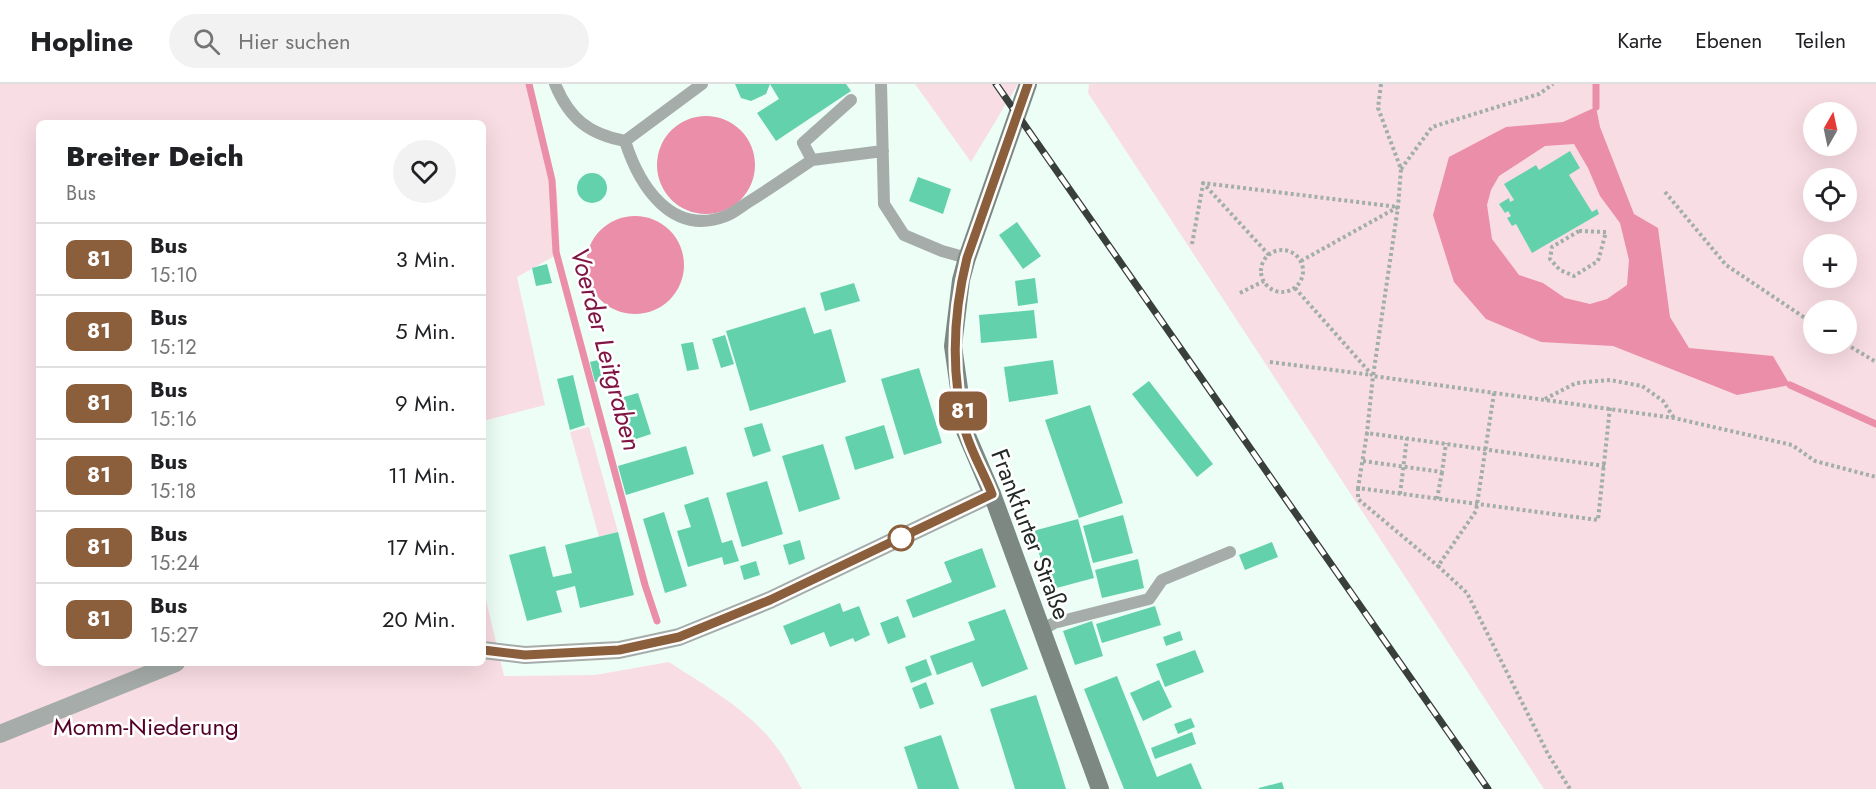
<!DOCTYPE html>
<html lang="de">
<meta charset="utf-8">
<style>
:root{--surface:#fff;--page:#f2f2f2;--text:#202124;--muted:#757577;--line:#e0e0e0}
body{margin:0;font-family:Jost,sans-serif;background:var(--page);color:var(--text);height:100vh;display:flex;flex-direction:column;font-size:22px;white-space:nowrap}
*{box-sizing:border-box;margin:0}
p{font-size:20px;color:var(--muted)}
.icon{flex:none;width:33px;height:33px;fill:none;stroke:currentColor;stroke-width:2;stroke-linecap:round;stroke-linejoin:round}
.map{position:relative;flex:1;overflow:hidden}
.details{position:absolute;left:36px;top:36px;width:450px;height:546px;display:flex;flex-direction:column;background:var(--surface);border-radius:9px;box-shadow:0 6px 24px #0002}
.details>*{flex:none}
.badge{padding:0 12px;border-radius:9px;font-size:21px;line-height:39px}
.needle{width:39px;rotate:9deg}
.buttons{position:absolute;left:1803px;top:18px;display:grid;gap:12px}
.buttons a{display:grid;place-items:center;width:54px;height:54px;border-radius:50%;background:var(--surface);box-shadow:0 6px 24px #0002;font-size:30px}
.map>.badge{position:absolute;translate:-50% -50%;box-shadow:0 0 0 3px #fff}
.round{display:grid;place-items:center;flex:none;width:63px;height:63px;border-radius:32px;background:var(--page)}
.headline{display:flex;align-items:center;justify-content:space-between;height:102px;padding:0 30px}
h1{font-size:28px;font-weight:800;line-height:45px}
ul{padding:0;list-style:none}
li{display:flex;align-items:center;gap:18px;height:72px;padding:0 30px;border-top:2px solid var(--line)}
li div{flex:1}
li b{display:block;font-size:22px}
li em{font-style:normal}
li .badge{min-width:66px;font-weight:700;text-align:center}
header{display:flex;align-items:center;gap:36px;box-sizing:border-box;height:84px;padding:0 30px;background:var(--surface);border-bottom:2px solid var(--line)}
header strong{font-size:28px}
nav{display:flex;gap:33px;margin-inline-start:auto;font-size:21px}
.search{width:420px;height:54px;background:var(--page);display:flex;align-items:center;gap:15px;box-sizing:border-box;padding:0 21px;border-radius:33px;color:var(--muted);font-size:22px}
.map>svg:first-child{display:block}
.green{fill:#f9dde4;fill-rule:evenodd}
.water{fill:#ea8ea9;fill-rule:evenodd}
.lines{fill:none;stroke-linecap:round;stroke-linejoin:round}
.stream{stroke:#ea8ea9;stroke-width:7}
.building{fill:#64d1ad}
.path{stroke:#a1aea9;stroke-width:4;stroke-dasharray:3 3;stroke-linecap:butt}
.lane{stroke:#a5aca9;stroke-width:12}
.street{stroke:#a5aca9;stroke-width:18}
.secondary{stroke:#7d8883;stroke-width:18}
.rail-casing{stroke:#383f3d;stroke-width:7}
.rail{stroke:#fff;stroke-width:4.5;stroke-dasharray:14;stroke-linecap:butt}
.line-casing{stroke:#fff;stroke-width:14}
.line{stroke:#8b5e3c;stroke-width:9}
.stop-dot{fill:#fff;stroke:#8b5e3c;stroke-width:3}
.labels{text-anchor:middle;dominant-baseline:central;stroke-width:5;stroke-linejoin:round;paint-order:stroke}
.street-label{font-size:24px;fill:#222826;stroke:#fff}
.park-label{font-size:24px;fill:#540027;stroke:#fff}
.water-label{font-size:26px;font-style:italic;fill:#801543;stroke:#fff}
</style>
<header>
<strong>Hopline</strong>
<div class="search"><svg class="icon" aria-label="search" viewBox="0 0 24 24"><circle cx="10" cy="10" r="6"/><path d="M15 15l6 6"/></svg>Hier suchen</div>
<nav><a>Karte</a><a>Ebenen</a><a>Teilen</a></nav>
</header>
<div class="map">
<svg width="1876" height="705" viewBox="0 0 1876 705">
<rect width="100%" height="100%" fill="#edfef7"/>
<path class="green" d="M0,0H530L557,107L560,169L517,193L545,321L483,337V39H39V579H483V503L504,592L595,591L669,578C707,603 751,627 778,665C787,677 794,692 802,705H0Z
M915,0H1018L971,78Z
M1089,0H1876V705H1544L1088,9ZM1814,28H1846V62H1814ZM1814,94H1846V128H1814ZM1814,160H1846V194H1814ZM1814,226H1846V260H1814Z
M589,343L618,448L599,453L570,348Z"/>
<path class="water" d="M1596,23L1600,43L1634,130L1658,144L1670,233L1689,264L1773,272L1790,301L1737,311L1613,262L1541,258L1486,235L1454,198L1433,131L1449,73L1506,43L1563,38ZM1574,60L1588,84L1600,112L1620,139L1629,176L1627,201L1607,215L1590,220L1565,214L1543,199L1519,191L1492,155L1487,121L1491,106L1499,92L1545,62Z
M657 81a49 49 0 1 1 98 0a49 49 0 1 1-98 0Z
M586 181a49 49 0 1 1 98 0a49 49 0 1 1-98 0Z"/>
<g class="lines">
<path class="stream" d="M529,0L552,96L556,168L645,501L657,537
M1596,23V0
M1790,301L1876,340"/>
</g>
<path class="building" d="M735,0H770L766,10L751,17L741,14Z
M770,0H846L851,7L776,57L757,29L779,15Z
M1570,67L1580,84L1569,91L1592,128L1597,125L1599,130L1532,169L1516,140L1512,142L1507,134L1511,132L1508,127L1505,129L1499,120L1509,114L1510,118L1514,116L1504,100L1536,81L1539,86Z
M577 104a15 15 0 1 1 30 0a15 15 0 1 1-30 0Z
M918,93L951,105L943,130L909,117Z
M1017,138L1041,172L1023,185L999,151Z
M547,180L552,199L536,202L532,184Z
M1035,194L1038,219L1018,222L1015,197Z
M854,199L860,217L825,227L820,209Z
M805,223L814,250L831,245L846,298L750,327L726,247Z
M1034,226L1037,254L981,259L979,231Z
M725,251L734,280L721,284L712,255Z
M693,258L699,285L687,287L681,260Z
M598,276L603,296L595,298L590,278Z
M1053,276L1058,310L1009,318L1004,283Z
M919,284L942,359L904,371L881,295Z
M573,291L585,341L570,346L557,295Z
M1149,297L1213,380L1197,393L1132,310Z
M638,309L651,350L633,356L620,314Z
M1090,321L1123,419L1079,434L1045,336Z
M762,339L771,367L753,373L744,344Z
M884,341L894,374L855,386L845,353Z
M823,360L840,415L799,428L782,372Z
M686,362L694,390L626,411L618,382Z
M767,397L783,450L742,463L726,409Z
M708,413L722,459L732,456L739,477L724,481L722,473L688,483L677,447L691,443L684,421Z
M664,428L687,502L665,509L643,435Z
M1123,431L1133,469L1093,479L1083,442Z
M1078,435L1094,494L1049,506L1033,447Z
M618,448L634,511L580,524L575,502L556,507L562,528L527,537L509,471L545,462L553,493L572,489L565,461Z
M800,456L805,475L789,481L783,461Z
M1272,458L1278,473L1245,486L1239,471Z
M982,464L996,503L913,534L906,516L952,498L944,478Z
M1138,475L1144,504L1102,514L1095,486Z
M756,477L760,491L744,496L740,482Z
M840,519L843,528L859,522L870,551L855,558L853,554L830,563L824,548L791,561L783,542Z
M1155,522L1161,541L1102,559L1096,540Z
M1005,525L1028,585L982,603L972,578L937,591L930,572L975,556L968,538Z
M898,532L906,553L888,560L880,539Z
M1092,537L1103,572L1075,581L1063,547Z
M1180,547L1183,556L1166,562L1163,553Z
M1195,566L1204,588L1165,603L1156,580Z
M926,575L932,591L911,599L905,583Z
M1117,592L1157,693L1191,679L1202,705H1124L1084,605Z
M1159,596L1172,623L1143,637L1130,609Z
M926,598L934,620L920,625L912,604Z
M1036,611L1058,679L1066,705H1015L1002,663L990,625Z
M1191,634L1195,643L1178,650L1174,640Z
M1192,648L1196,660L1155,675L1151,664Z
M941,651L959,705H918L904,663Z
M1282,698L1284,705H1259V704Z"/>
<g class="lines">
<path class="path" d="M1381,0L1378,24L1401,85L1398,123L1373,292L1674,334L1792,361L1815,377L1876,393
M1401,85L1432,43L1539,10L1553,0
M1665,108L1726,181L1814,240
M1579,147L1606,148L1598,177L1574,192L1560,186L1550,175L1552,163Z
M1192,160L1203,100
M1261 187a21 21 0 1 1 42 0a21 21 0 1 1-42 0Z
M1269,171L1203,99L1398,123
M1301,177L1398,123
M1295,204L1373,292L1367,349
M1240,209L1264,197
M1846,260L1876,278
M1270,278L1372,291
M1494,309L1476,427L1438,482L1467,509L1548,670L1570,705
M1545,315L1576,299L1610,296L1642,302L1663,317L1674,334
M1363,377L1442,388L1446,359
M1605,382L1367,349L1358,404L1598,436L1610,323
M1358,404V415L1438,482
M1400,410L1407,354
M1437,415L1442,388"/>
<path class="lane" d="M555,0C569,34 588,50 625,57L702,0
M881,0L884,120L904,151L942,167L967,174
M851,16L803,59L812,76L883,67
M625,57C639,101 671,153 726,132C734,129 742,122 750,117C771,104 791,90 812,76
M1042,546L1054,539L1149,515L1162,496L1230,468"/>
<path class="street" d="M483,566L525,571L619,566L679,553L770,516L992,410
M0,650L176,579"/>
<path class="secondary" d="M1028,0L967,174L961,196L953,262L965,347L992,410L1100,705"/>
<defs>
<path id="rail" d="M996,0L1488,705"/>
</defs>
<use href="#rail" class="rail-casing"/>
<use href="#rail" class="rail"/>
</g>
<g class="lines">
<defs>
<path id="line" d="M483,566L525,571L619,566L679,553L770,516L992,410C984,389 971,368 965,346C951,290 953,230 967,174L1028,0"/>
</defs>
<use href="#line" class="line-casing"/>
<use href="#line" class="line"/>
</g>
<circle class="stop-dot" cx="901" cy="454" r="12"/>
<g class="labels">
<g class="street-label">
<text transform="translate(1031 450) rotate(69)">Frankfurter Straße</text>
</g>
<g class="park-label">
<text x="146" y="642">Momm-Niederung</text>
</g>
<g class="water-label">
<text transform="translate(606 265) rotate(75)">Voerder Leitgraben</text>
</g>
</g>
</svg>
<div class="buttons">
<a><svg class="needle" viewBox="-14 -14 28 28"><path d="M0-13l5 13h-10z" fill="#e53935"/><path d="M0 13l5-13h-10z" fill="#757577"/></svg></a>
<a><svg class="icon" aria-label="locate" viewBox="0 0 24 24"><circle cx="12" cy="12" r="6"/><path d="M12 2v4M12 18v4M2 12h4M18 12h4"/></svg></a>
<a>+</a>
<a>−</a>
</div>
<b class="badge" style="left:963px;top:327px;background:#8b5e3c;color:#fff">81</b>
<section class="details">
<div class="headline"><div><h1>Breiter Deich</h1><p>Bus</p></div><a class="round"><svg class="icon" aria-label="heart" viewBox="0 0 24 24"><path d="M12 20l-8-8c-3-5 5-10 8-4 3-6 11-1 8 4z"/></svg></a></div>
<ul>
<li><span class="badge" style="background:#8b5e3c;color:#fff">81</span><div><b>Bus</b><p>15:10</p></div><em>3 Min.</em></li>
<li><span class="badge" style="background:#8b5e3c;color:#fff">81</span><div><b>Bus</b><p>15:12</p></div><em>5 Min.</em></li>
<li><span class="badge" style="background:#8b5e3c;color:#fff">81</span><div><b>Bus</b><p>15:16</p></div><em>9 Min.</em></li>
<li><span class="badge" style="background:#8b5e3c;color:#fff">81</span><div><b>Bus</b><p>15:18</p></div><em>11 Min.</em></li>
<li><span class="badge" style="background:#8b5e3c;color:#fff">81</span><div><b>Bus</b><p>15:24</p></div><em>17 Min.</em></li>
<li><span class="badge" style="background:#8b5e3c;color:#fff">81</span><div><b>Bus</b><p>15:27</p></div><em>20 Min.</em></li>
</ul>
</section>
</div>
